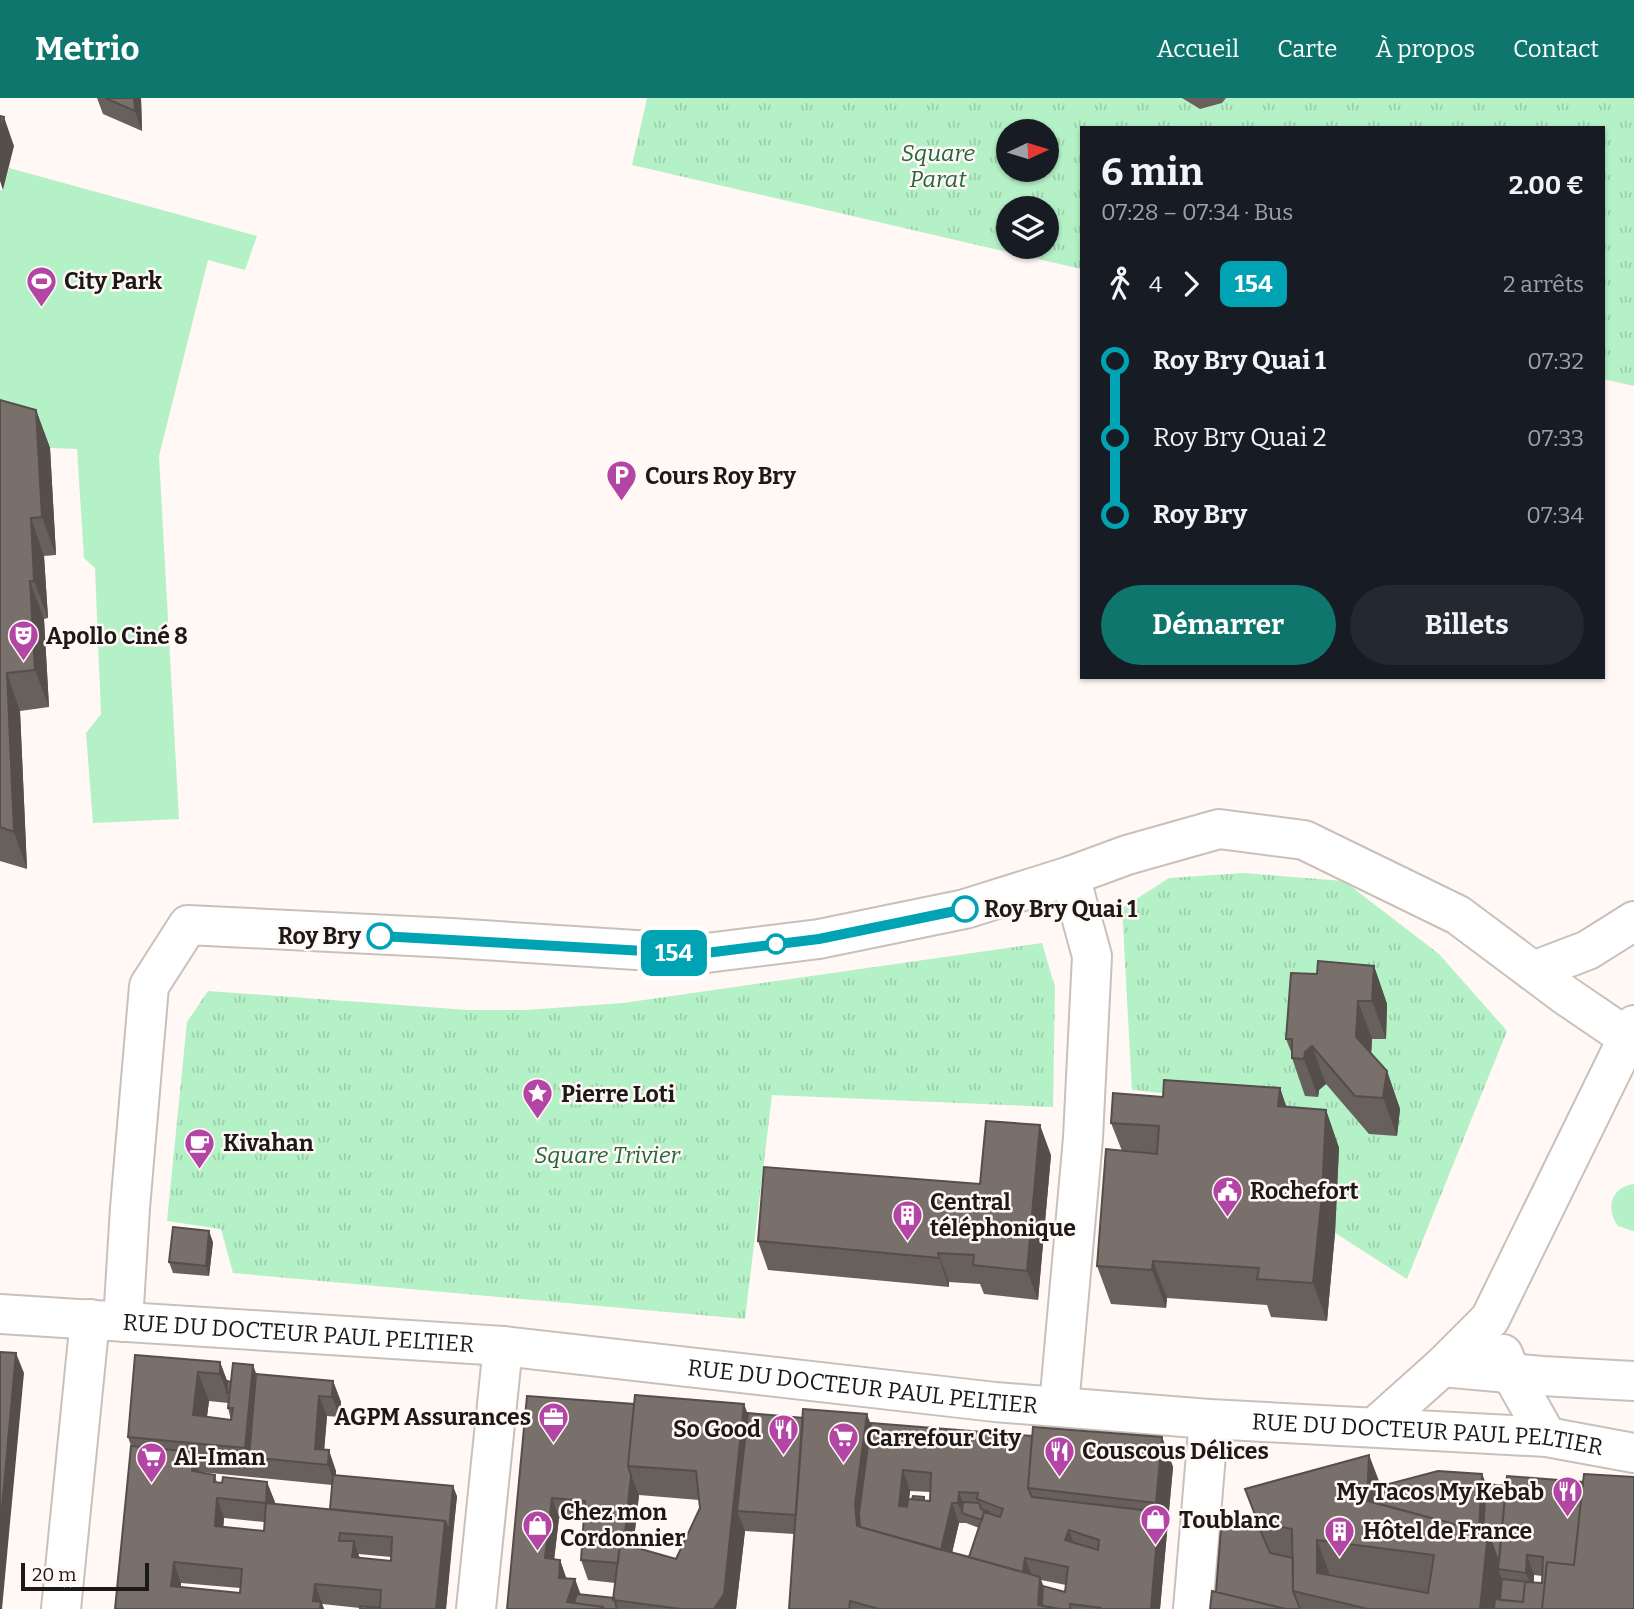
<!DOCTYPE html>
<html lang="fr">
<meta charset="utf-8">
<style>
:root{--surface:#171b24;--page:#242831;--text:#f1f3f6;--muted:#9ea1a6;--accent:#0f766e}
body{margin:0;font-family:Bitter,serif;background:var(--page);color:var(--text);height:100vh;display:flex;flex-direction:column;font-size:26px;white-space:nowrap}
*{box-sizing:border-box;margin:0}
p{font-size:23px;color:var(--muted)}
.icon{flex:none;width:38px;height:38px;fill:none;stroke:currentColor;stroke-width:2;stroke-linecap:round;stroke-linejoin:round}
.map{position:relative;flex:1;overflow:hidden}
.panel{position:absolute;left:1080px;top:28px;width:525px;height:553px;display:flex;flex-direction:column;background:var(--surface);border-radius:0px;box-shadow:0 2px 5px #0004}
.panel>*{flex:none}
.badge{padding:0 14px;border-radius:10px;font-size:24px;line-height:46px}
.needle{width:46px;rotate:86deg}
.controls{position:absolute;left:996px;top:21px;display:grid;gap:14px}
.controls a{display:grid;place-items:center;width:63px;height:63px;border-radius:50%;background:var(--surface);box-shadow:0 2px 5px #0004;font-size:35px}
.scale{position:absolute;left:21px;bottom:18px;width:128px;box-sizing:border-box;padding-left:7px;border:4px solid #1d1918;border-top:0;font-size:19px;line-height:24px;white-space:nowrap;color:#1d1918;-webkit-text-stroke:5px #fff8f5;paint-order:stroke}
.map>.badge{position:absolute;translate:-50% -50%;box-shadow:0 0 0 4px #fff}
.legs{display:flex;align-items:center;gap:10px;height:77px;padding:0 21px;font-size:23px}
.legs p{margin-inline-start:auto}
.head{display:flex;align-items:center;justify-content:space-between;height:119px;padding:0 21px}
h1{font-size:38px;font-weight:700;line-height:52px}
.primary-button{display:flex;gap:14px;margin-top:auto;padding:14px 21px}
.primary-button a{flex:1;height:80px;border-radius:42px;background:var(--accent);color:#fff;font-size:28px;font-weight:700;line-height:80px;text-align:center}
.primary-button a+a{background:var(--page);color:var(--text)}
ul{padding:0 21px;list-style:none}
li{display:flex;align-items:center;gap:24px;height:77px;font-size:26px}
li i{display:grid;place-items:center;width:10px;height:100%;margin:0 9px;background:currentColor}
li i::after{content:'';width:18px;height:18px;margin:-9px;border:5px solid;border-radius:50%;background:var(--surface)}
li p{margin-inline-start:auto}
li:first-child i{background:linear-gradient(#0000 50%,currentColor 0)}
li:last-child i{background:linear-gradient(currentColor 50%,#0000 0)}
header{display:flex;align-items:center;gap:42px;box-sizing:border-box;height:98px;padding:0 35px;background:var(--accent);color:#fff}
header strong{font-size:33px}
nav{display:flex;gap:38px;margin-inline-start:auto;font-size:24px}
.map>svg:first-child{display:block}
.grass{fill:#b5f1c6}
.park{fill:url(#park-tufts);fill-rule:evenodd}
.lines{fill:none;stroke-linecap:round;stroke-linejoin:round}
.minor-casing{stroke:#cac0ba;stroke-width:42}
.minor{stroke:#fff;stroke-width:38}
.wall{fill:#68605c;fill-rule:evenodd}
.shaded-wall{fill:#554e4b}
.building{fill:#79706b;stroke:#554e4b;stroke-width:2;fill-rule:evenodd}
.line-1-casing{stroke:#fff;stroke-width:16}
.line-1{stroke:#00a3b4;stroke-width:10}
.stop-1-dot{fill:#fff;stroke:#00a3b4;stroke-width:3.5}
.labels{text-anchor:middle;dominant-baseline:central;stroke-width:5;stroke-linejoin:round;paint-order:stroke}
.park-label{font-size:23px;font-style:italic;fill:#24663e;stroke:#fff8f5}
.poi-label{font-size:23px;font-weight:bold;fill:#1d1918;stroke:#fff8f5;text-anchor:start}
.stop-label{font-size:23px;font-weight:bold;fill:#1d1918;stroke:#fff8f5;text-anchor:start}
.street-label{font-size:23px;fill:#1d1918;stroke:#fff8f5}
</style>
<header>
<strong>Metrio</strong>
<nav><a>Accueil</a><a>Carte</a><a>À propos</a><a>Contact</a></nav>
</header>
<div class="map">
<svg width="1634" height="1511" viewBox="0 0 1634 1511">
<defs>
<pattern id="park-tufts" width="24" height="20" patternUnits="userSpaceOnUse" patternTransform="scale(1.75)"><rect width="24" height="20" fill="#b5f1c6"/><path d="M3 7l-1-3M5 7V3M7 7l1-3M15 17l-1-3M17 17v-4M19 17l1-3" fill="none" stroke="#9bcea9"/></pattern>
</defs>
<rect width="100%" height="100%" fill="#fff8f5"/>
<path class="grass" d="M9,70L257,138L245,172L208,162L159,358L179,721L93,725L86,635L101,616L95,470L84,460L77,351L50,350L0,336V92H3Z
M1634,1086V1133H1633L1618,1128C1605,1110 1611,1089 1634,1086Z"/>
<path class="park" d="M647,0H1634V288L1603,281V30H1082L1081,171L632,67ZM1008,33H1046V72H1008ZM1008,110H1046V149H1008Z
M1243,775L1344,783L1439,856L1507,933L1407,1181L1335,1135L1339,1050L1313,1011L1132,992L1122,810L1169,780Z
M1042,845L1055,889L1053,1009L772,997L745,1221L233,1175L221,1131L167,1123L187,924L208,893L468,912H526L623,905Z"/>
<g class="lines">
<defs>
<g id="minor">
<path d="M1533,873L1588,852L1634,823"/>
<path id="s1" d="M0,1216L503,1248L995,1304L1209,1321L1547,1339L1634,1355"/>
<path d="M123,1224L130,1110L149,888L188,827L451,840L698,856L819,841L965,811L1070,778L1127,757L1219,731L1304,742L1458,817L1565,897L1634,944"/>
<path d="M1503,1256L1511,1275L1547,1339"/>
<path d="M1442,1269L1542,1278L1634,1283"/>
<path d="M1059,1308L1083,1040L1092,858L1070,778"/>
<path d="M1375,1329L1442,1269L1490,1221L1634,927"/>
<path d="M61,1511L90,1221"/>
<path d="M476,1511L503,1248"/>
<path d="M1193,1511L1209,1321"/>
</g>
</defs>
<use href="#minor" class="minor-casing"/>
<use href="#minor" class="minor"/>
</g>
<path class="wall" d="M97,0H141L142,33L103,16Z
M1182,0H1226L1222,5L1200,11Z
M0,302L36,312L50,350L56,457L44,458L48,520L44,521L49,609L20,613L27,771L0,763Z
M1374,868L1387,906L1386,941H1372L1371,956L1387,973L1400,1011L1397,1038L1369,1036L1326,986L1319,992L1318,999L1305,998L1292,960V956L1286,941L1317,876Z
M1280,990L1286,1009L1326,1012L1339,1050L1335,1135L1327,1223L1271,1219L1267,1207L1167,1200L1166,1210L1111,1206L1097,1168L1122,1053L1111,1025L1163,999Z
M1051,1057L1038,1202L984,1196L980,1186L949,1184V1189L768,1172L758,1143L980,1086Z
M213,1144L209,1178L173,1175L169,1164Z
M135,1257L220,1264L227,1283L231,1284L256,1276L333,1283L341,1304L340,1319L327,1318L324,1352L336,1373V1377L457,1398L446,1511L360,1510L322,1506L324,1511H115L131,1348L128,1339ZM209,1303L228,1305V1310L231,1322L207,1319ZM200,1374L332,1387L330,1411L275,1406L267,1384L222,1385H217L215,1377ZM224,1420L264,1424V1433L223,1429ZM358,1456L391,1459V1463L360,1460ZM181,1485L240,1490V1495L181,1489Z
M527,1298L1032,1338L1162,1339L1173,1369L1160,1511H789L794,1436L745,1433L736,1511H507ZM910,1393L930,1394V1403L909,1401ZM639,1397L699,1402L700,1410L676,1461L633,1449ZM559,1420L584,1422L581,1462L588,1482L615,1485L614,1500L581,1497L575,1481L566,1480L560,1462L554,1461ZM959,1425H966L979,1430L969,1459L952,1455ZM1041,1482L1066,1487L1065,1494L1043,1488Z
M1369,1357L1381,1388L1482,1376L1486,1386L1634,1511H1210L1216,1494L1256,1422L1245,1391ZM1534,1477L1542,1478V1485H1534Z"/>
<path class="shaded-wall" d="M134,0H141L142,33L135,13Z
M4,19L14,48L3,92L0,83V33Z
M36,312L50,350L56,457L42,419Z
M31,420L44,458L48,520L34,483Z
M30,483L44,521L49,609L35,572Z
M7,575L20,613L27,771L14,734Z
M1374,868L1387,906L1386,941L1372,903Z
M1358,903L1372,941L1370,977L1356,939Z
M1312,948L1326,986L1319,992L1318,999L1304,961L1305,954Z
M1387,973L1400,1011L1397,1038L1383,1000Z
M1280,990L1293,1028L1278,1008Z
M1326,1012L1339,1050L1335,1135L1327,1223L1313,1185Z
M1040,1027L1051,1057L1038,1202L1027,1173Z
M209,1133L213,1144L209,1178L206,1168Z
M938,1155L949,1184V1189L939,1160Z
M1153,1163L1167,1200L1166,1210L1152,1172Z
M16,1255L24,1275L2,1511H0V1432Z
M220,1264L231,1293L227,1295L220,1276Z
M253,1267L264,1296L249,1359L245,1350Z
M198,1274L209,1303L203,1347L193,1317Z
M333,1283L341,1304L340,1319L332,1299Z
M319,1298L327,1318L323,1366L315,1351Z
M744,1306L755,1335L737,1413L745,1433L736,1511H714Z
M867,1316L878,1346L866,1439L857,1428L855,1406Z
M1162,1339L1173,1369L1160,1511H1151L1159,1414L1156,1405Z
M329,1352L336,1373L335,1387L328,1367Z
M193,1354L200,1375L192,1373Z
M1369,1357L1388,1409L1367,1403Z
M903,1372L910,1393L906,1428L899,1408Z
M1482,1376L1490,1396L1488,1435L1501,1472L1498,1471L1506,1491L1504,1511H1480L1477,1460Z
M631,1377L639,1397L629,1486L622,1466Z
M267,1384L275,1404L273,1425L266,1405Z
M453,1388L457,1398L452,1443L449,1433Z
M959,1394L966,1414L962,1415L958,1405Z
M217,1400L224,1420L222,1449L215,1428Z
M552,1400L559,1420L552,1480L545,1460Z
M952,1405L959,1425L946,1480L939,1459Z
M445,1423L452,1443L446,1511H436Z
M1069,1432L1076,1452L1065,1442Z
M1317,1442L1336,1494L1317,1475Z
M354,1443L361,1464L352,1459Z
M1527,1457L1534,1477L1533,1495L1526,1475Z
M1025,1460L1033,1480L1021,1482Z
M560,1462L567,1482L559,1480Z
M174,1464L181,1485L179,1509L171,1488Z
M1040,1479L1051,1508L1038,1507Z
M575,1481L582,1502L579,1511L567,1504Z
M315,1486L324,1511H316L313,1503Z"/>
<path class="building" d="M105,0H134L135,13Z
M0,18L4,19L0,33Z
M0,302L36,312L42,419L31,420L34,483H30L35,572L7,575L14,734L0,729Z
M1318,863L1374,868L1372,903H1358L1356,939L1387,973L1383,1000L1355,998L1312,948L1305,954L1304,961L1292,960V941H1286L1291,875L1317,876Z
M1164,982L1280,990L1278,1008L1326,1012L1322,1097L1313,1185L1257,1181L1259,1170L1153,1163L1152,1172L1097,1168L1106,1051L1157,1056L1159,1028L1111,1025L1113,995L1163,999Z
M986,1023L1040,1027L1027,1173L973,1167L974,1157L938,1155L939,1160L758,1143L764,1069L980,1086Z
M173,1129L209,1133L206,1168L169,1164Z
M0,1254L16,1255L0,1432Z
M135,1257L220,1264V1276L198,1274L193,1317L231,1322L233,1310H228L233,1265L253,1267L245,1350L128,1339Z
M256,1276L333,1283L332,1299L319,1298L315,1351L329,1352L328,1367L249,1359Z
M227,1283L231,1284L229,1295H227Z
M635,1297L744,1306L724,1496L714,1511H681L613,1502L620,1445L676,1461L700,1410L696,1373L628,1368Z
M527,1298L634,1306L628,1368L631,1377L624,1446L620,1445L618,1465L581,1462L585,1403L552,1400L545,1460L560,1462L559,1480L575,1481L567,1504L603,1509V1511H507Z
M803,1311L867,1316L855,1406L857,1428L1040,1479L1038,1507L1060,1511H879L850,1503L849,1511H789Z
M748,1315L803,1320L796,1417L737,1413Z
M871,1325L1032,1338L1028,1390L1032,1399L1159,1414L1151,1511H1101V1510L1070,1506V1511H1060L1042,1508L1043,1488L1065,1494L1068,1469L1025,1460L1023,1474L958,1456L969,1459L984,1414L1000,1419L1003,1411L977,1401L978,1395L959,1394L958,1405H952L941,1452L860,1429L859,1415ZM903,1372L931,1375L930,1403L908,1401L907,1409L899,1408ZM1069,1432L1099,1442L1098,1452L1065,1442Z
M1033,1329L1162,1339L1156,1405L1028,1390Z
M131,1348L193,1354L192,1373L215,1377L214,1384L222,1385L223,1379L267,1384L266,1405L445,1423L436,1511H360V1508L380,1510L381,1492L315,1486L313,1503L321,1504L320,1511H115ZM217,1400L266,1405L264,1433L215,1428ZM340,1435L392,1439L391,1463L352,1459L354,1443H339ZM174,1464L242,1471L240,1495L171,1488Z
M1369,1357L1367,1403L1488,1435L1480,1511H1368L1293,1493L1292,1431L1258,1424L1245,1391ZM1317,1442L1434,1457L1428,1495L1317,1475Z
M1438,1373L1482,1376L1479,1433L1380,1406L1381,1388Z
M1584,1376L1634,1379V1511H1542L1547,1464L1574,1467Z
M333,1377L453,1388L449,1433L445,1423L330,1411Z
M1507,1378L1583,1384L1574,1467L1547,1464L1542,1511H1494L1495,1501L1523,1504L1525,1484L1542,1485L1543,1459L1527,1457L1526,1475L1498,1471Z
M1486,1386L1506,1388L1499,1465L1488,1435L1483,1434Z
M913,1398L924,1399V1402L912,1401Z
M963,1404L979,1405L981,1411L989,1414L988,1415L984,1414L982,1422L962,1415Z
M1256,1422L1270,1455L1293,1460V1493L1300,1511H1286L1216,1494L1221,1431Z
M1502,1481L1529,1484H1525L1523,1504L1500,1502Z
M1212,1493L1286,1511H1210Z
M577,1496L614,1500L617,1511H604L603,1509L574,1505Z"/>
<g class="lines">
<defs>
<path id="line-1" d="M380,838L698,856L819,841L965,811"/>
</defs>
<use href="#line-1" class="line-1-casing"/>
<use href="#line-1" class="line-1"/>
</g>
<defs>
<symbol id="stadium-pin" viewBox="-11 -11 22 30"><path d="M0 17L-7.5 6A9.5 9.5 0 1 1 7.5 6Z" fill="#b346a5" stroke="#fff8f5"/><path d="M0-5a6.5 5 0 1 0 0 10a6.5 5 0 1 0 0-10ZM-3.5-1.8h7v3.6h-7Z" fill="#fff"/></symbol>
<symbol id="parking-pin" viewBox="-11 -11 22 30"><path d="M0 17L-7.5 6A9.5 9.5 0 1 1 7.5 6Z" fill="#b346a5" stroke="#fff8f5"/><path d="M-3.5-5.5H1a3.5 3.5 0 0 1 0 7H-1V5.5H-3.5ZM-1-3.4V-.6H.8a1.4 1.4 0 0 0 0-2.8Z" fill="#fff"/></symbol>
<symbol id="theatre-pin" viewBox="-11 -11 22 30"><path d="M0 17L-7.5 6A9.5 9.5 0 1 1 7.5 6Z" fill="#b346a5" stroke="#fff8f5"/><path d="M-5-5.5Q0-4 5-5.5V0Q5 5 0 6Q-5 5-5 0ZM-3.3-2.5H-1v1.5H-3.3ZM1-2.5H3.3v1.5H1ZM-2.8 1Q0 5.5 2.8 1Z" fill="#fff"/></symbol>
<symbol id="sight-pin" viewBox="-11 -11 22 30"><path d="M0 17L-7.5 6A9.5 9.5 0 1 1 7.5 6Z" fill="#b346a5" stroke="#fff8f5"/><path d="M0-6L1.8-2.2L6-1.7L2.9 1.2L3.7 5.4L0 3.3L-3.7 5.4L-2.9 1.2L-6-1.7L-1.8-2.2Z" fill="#fff"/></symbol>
<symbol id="cafe-pin" viewBox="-11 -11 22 30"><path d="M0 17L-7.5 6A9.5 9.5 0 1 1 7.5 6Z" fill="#b346a5" stroke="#fff8f5"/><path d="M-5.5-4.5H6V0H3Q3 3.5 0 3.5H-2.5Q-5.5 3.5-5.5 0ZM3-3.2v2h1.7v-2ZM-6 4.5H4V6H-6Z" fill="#fff"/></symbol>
<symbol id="civic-pin" viewBox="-11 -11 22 30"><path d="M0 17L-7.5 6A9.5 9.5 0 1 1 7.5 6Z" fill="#b346a5" stroke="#fff8f5"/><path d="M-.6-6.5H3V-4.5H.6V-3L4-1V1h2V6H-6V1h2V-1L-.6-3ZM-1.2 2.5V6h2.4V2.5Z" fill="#fff"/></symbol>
<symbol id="building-pin" viewBox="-11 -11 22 30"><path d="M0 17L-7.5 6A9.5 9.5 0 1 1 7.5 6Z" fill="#b346a5" stroke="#fff8f5"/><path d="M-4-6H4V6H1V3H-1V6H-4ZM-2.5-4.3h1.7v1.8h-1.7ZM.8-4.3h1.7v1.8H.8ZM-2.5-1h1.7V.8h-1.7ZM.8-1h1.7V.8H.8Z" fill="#fff"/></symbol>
<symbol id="office-pin" viewBox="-11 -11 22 30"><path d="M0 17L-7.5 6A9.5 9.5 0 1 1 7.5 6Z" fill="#b346a5" stroke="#fff8f5"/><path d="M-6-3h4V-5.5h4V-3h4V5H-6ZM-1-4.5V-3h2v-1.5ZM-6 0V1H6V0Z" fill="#fff"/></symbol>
<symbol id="restaurant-pin" viewBox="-11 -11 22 30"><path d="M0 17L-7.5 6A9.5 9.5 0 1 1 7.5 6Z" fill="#b346a5" stroke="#fff8f5"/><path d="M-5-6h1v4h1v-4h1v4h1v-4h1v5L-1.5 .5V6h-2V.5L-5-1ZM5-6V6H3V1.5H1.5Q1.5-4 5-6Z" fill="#fff"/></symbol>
<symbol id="supermarket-pin" viewBox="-11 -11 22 30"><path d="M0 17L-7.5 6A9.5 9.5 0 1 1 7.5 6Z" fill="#b346a5" stroke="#fff8f5"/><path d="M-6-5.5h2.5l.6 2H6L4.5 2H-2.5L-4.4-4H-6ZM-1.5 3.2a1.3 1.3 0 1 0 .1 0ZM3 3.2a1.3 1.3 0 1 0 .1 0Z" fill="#fff"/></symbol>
<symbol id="shop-pin" viewBox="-11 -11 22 30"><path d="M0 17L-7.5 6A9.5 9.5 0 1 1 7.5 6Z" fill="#b346a5" stroke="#fff8f5"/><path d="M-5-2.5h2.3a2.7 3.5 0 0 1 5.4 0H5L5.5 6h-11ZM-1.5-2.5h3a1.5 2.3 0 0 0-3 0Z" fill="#fff"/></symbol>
</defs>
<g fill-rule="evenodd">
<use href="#stadium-pin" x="24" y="166" width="35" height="47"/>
<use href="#parking-pin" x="604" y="360" width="35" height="47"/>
<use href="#theatre-pin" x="6" y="520" width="35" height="47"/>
<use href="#sight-pin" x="520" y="978" width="35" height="47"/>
<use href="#cafe-pin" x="182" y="1028" width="35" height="47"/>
<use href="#civic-pin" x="1210" y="1076" width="35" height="47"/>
<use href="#building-pin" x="890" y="1100" width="35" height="47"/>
<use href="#office-pin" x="536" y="1302" width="35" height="47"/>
<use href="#restaurant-pin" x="766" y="1314" width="35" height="47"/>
<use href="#supermarket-pin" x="826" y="1322" width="35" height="47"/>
<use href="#restaurant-pin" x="1042" y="1336" width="35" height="47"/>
<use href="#supermarket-pin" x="134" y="1342" width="35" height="47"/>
<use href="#restaurant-pin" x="1550" y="1376" width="35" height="47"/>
<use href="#shop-pin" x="1138" y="1404" width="35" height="47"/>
<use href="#shop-pin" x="520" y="1410" width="35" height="47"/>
<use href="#building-pin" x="1322" y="1416" width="35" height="47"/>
</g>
<g class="stop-1-dot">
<circle cx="965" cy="811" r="12"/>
<circle cx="380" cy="838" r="12"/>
<circle cx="776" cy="846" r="9"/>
</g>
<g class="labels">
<g class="park-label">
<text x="938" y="55">Square<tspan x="938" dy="26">Parat</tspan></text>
<text x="607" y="1057">Square Trivier</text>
</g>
<g class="poi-label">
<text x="64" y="183">City Park</text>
<text x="645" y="378">Cours Roy Bry</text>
<text x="46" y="538">Apollo Ciné 8</text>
<text x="561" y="996">Pierre Loti</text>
<text x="223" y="1045">Kivahan</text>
<text x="1250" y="1093">Rochefort</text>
<text x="930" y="1104">Central<tspan x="930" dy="26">téléphonique</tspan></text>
<text x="531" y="1319" text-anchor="end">AGPM Assurances</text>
<text x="761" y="1331" text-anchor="end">So Good</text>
<text x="866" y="1340">Carrefour City</text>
<text x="1082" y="1353">Couscous Délices</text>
<text x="174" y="1359">Al-Iman</text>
<text x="1544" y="1394" text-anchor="end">My Tacos My Kebab</text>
<text x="560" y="1414">Chez mon<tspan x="560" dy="26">Cordonnier</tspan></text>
<text x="1179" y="1422">Toublanc</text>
<text x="1363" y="1433">Hôtel de France</text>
</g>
<g class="stop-label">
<text x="984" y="811">Roy Bry Quai 1</text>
<text x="361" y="838" text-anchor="end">Roy Bry</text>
</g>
<g class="street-label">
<text stroke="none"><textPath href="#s1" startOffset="299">RUE DU DOCTEUR PAUL PELTIER</textPath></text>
<text stroke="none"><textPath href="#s1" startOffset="866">RUE DU DOCTEUR PAUL PELTIER</textPath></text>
<text stroke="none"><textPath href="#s1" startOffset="1433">RUE DU DOCTEUR PAUL PELTIER</textPath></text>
</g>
</g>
</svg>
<div class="controls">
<a><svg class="needle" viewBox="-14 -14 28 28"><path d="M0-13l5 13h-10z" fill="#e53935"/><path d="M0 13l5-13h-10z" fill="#9ea1a6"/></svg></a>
<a><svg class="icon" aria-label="layers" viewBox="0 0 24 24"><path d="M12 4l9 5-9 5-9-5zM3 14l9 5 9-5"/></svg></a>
</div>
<div class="scale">20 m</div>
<b class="badge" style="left:674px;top:855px;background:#00a3b4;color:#fff">154</b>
<section class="panel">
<div class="head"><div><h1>6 min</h1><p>07:28 – 07:34 · Bus</p></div><b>2.00 €</b></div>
<div class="legs"><svg class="icon" aria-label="walk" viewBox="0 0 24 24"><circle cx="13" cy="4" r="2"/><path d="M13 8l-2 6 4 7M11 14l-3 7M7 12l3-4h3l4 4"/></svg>4<svg class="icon" aria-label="forward" viewBox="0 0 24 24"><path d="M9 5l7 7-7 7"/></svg><b class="badge" style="background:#00a3b4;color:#fff">154</b><p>2 arrêts</p></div>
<ul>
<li><i style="color:#00a3b4"></i><b>Roy Bry Quai 1</b><p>07:32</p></li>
<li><i style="color:#00a3b4"></i><span>Roy Bry Quai 2</span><p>07:33</p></li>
<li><i style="color:#00a3b4"></i><b>Roy Bry</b><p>07:34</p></li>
</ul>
<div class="primary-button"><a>Démarrer</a><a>Billets</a></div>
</section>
</div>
